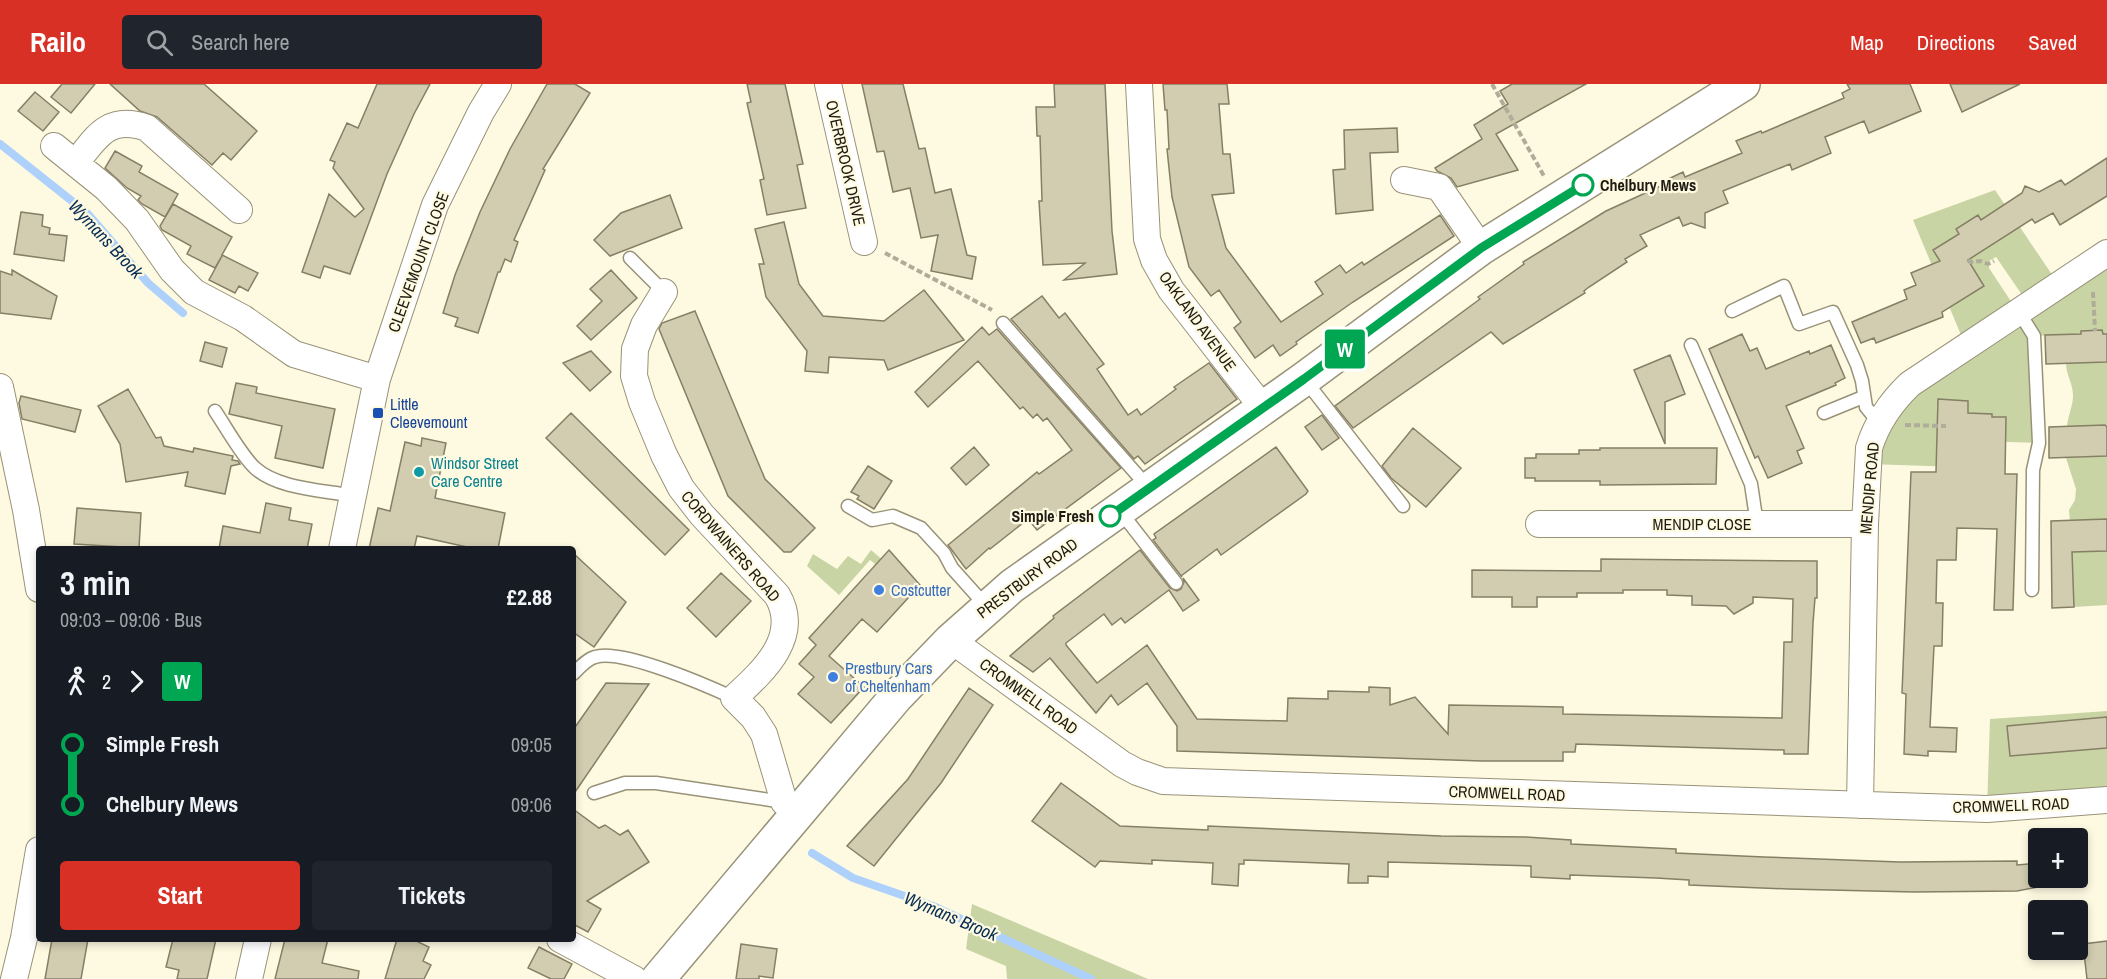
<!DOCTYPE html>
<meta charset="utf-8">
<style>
:root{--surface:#171b24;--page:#20242c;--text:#f1f3f6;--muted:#9ea1a6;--accent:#d93025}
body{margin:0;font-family:"Archivo Narrow",sans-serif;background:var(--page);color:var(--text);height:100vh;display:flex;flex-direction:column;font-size:22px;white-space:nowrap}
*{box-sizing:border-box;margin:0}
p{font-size:20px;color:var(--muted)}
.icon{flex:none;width:33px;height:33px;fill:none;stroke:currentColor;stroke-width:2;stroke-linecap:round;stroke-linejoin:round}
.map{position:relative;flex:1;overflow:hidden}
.side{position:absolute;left:36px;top:462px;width:540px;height:396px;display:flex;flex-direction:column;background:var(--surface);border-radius:6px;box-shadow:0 3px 9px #0003}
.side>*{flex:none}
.badge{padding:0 12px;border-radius:4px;font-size:21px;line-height:39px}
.controls{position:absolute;left:2028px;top:744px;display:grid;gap:12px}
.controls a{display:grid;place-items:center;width:60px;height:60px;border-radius:6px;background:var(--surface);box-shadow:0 3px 9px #0003;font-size:30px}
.map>.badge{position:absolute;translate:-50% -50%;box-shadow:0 0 0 3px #fff}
.legs{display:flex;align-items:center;gap:9px;height:66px;padding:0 24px;font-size:20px}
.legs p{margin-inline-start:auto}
.overview{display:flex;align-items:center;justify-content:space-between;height:102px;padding:0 24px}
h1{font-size:33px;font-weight:700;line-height:45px}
.button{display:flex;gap:12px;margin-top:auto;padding:12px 24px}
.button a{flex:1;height:69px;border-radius:6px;background:var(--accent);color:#fff;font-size:24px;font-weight:700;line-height:69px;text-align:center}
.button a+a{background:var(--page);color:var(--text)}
ul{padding:0 24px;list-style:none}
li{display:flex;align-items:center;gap:21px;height:60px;font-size:22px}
li i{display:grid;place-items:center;width:9px;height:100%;margin:0 8px;background:currentColor}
li i::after{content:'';width:15px;height:15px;margin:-8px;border:4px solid;border-radius:50%;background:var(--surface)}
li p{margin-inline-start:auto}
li:first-child i{background:linear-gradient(#0000 50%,currentColor 0)}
li:last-child i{background:linear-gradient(currentColor 50%,#0000 0)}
header{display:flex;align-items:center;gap:36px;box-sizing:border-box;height:84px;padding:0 30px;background:var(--accent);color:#fff}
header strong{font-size:28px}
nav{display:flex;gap:33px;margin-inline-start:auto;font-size:21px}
.search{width:420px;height:54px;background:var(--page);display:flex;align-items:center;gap:15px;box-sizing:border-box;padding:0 21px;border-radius:6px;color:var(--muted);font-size:22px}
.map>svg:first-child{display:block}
.green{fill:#c9d4a4;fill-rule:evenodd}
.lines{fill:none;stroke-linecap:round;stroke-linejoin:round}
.stream{stroke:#add1fb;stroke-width:8}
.building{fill:#d2ccb0;stroke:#857f65;stroke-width:1.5}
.service-casing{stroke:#989278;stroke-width:15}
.minor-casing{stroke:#989278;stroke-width:28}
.secondary-casing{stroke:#989278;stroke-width:36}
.path{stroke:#afac99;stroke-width:4;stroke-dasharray:6 3;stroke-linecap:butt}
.service{stroke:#fff;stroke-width:12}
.minor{stroke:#fff;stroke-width:26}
.secondary{stroke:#fff;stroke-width:33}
.line-1-casing{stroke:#fff;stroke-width:14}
.line-1{stroke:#00a651;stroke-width:9}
.stop-1-dot{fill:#fff;stroke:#00a651;stroke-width:3}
.transit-dot{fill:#1a4fb4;stroke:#fefae2;stroke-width:2}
.culture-dot{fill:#0f9aa8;stroke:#fefae2;stroke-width:2}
.shop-dot{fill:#3f7fe0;stroke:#fefae2;stroke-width:2}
.labels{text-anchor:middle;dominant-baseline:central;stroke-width:4.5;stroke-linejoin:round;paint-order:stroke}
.street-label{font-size:16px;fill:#1e1c12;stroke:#fefae2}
.stop-label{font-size:16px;font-weight:bold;fill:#1e1c12;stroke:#fefae2;text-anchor:start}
.transit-label{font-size:16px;fill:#164399;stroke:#fefae2;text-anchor:start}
.culture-label{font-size:16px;fill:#0d838f;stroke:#fefae2;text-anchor:start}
.shop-label{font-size:16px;fill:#366cbe;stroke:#fefae2;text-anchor:start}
.water-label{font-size:18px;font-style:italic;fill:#082e54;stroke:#fefae2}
</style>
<header>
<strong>Railo</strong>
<div class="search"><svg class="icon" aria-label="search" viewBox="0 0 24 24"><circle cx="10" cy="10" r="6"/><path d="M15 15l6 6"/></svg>Search here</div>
<nav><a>Map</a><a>Directions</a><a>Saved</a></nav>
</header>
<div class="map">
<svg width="2107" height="895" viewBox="0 0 2107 895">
<rect width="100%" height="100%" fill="#fefae2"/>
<path class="green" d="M1995,106L2059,201L2107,169V250H2103L2102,247H2082L2081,250L2034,252L2039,359L1974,357L1959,383L1868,380L1873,352L1966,263L1913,136ZM1996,173L2029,221L2018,228L1989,184V177Z
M2107,278V343L2067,345C2067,333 2073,323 2073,312C2073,299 2066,291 2066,279Z
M2107,372V435L2070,439L2069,426L2075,416L2076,405L2066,374Z
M871,466L885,478L880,484L870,476L839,511L807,482L813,470L837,485L848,472L861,480Z
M2107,467V521L2074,523L2072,468Z
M2107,627V716L1987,725L1990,635Z
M972,820L1148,895H1007L1006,882L966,865Z"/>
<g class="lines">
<path class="stream" d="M0,60L87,129L148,199L183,229
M812,769L853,794L933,822L1091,895"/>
</g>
<path class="building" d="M62,0H95L71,29L51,13Z
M110,0H204L257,47L231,76L223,69L212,81L157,33L140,27Z
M377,0H430L414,30L387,90L350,190L324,182L320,194L302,188L329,110L355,133L364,125L333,84L335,78L330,76L347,39L358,44Z
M547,0H575L590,9L543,85L545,86L514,156L518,158L511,178L505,175L500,188H498L478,249L455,242L458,234L443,229L455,191L480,128L510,65Z
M747,0H785L803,80L797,81L806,124L767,131L760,96L764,95L747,19L751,18Z
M862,0H903L919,65L925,64L935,109L951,105L967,171L976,173L972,195L931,187L938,151L921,154L910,104L893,108L884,67L877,68Z
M1054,0H1105L1112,147L1117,190L1064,196L1085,179L1043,181L1039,117H1042L1040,52H1037L1036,23H1055Z
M1163,0H1227L1229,20H1219L1223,70H1230L1234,109L1212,111L1226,164L1281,238L1323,210L1315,198L1340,181L1346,189L1362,178L1364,181L1440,131L1454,152L1353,218L1296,258L1297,260L1280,272L1273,261L1255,274L1234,244L1241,238L1219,206L1211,212L1189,183L1172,113L1167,65H1169L1167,26H1165Z
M1512,0H1586L1496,50L1518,86L1457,103L1451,94L1437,87L1435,84L1482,55L1474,41L1508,20L1500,7Z
M1847,0H1910L1921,27L1869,49L1864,37L1825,53L1831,69L1792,86L1790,80L1723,107L1728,119L1705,129V144L1691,139L1683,142L1679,133L1640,151L1647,162L1625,175L1627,178L1589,203L1584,207L1585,209L1503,260L1491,248L1353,344L1335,322L1480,215L1478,213L1524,180L1523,178L1606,127L1665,100L1664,97L1683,88L1685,93L1742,69L1736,57L1761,47L1762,49L1844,14L1842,9L1850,5Z
M1950,0H2020L1962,28Z
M35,8L59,28L43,47L18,27Z
M1397,44L1398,68L1370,69L1373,126L1336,130L1333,86L1345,85L1344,46Z
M115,67L142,82L139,88L178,110L165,133L142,120L138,116L141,112L127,104L105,84Z
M2107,74V112L2060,141L2053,129L2035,139L2032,135L1968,176L1984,202L1942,228L1943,233L1876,259L1874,254L1861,259L1852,238L1907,215L1904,206L1916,201L1911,189L1940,177L1933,166L1959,150L1956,145L1978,131L1981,136L2022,109L2025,102L2039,108L2061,96L2065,101Z
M670,111L682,144L610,172L594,156L621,129Z
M173,120L232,153L222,171L258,189L248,207L239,202L235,209L209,196L222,172L215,184L187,170L191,162L162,146L160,142Z
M21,128L43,131L42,142L50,144L49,150L67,152L64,177L14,170Z
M784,138L799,200L823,232L884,237L924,206L964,256L888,286L884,276L829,273L828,289L805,287L807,267L766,213L759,180H764L755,145Z
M12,186L57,212L51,235L0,229V187L12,191Z
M611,186L637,214L591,256L577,242L602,217L590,205Z
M1042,212L1059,234L1065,229L1104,280L1097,285L1128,331L1137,325L1141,331L1176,305L1174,303L1209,279L1237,315L1145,380L1138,372L1134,375L1011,235Z
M695,227L765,395L815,444L791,468H784L728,412L659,245L662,239Z
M982,243L989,251L997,245L1121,384L1037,446L1028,435L990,465L989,464L966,485L948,461L1037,388L1039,390L1072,366L1047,334L1043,337L1037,330L1033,334L1023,323L1020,325L978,277L928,323L915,308Z
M2102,246L2103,250H2107V278L2046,280L2045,251L2081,250V247Z
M1742,250L1750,267L1757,264L1766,285L1809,267L1810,270L1831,261L1845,294L1835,299L1836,301L1786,322L1804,364L1797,367L1802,379L1768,394L1758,372L1755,374L1709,265Z
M205,258L227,264L222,283L200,277Z
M591,267L611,288L590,307L563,279Z
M1670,271L1685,310L1665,318V360L1634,286Z
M236,299L257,303L256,309L335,325L323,384L275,374L282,342L229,330Z
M128,305L156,354L161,353L164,362L193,368L194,364L233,372L232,376L238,377L240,380L231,382L225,410L185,402L188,388L126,398L120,360L98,322Z
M21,312L81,326L75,348L22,335L19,319Z
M1938,315L1968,317V329L1992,330V333H2006L2005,390H2017L2013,526H1994L1997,445L1957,444L1956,476H1937L1936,519H1943L1942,562H1934L1930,643L1957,644L1956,668L1928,667V672L1904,670L1906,610L1902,609L1911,388H1936Z
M571,329L689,446L665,471L546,354Z
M1322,331L1339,354L1322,366L1305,343Z
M2105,341L2107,343V372L2049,374V343Z
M1413,344L1461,384L1426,423L1391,394L1382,382Z
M422,354L446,359L435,414L505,429L498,465H476L417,452L414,465H369L378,424L390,427L405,358L421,362Z
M974,363L989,381L966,401L951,384Z
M1276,363L1308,407L1306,410L1221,471L1217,465L1181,492L1182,493L1153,456L1156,454L1154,450Z
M1600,364H1717L1716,400L1600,401V397H1535V394H1525V374H1536V370H1579V366H1600Z
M868,382L892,397L874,425L857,415L859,412L851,408Z
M266,419L291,424L289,436L312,440L307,465H219L223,442L260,449Z
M77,424L141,429L139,464L74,460Z
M2107,435V467L2072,468L2074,523L2052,524L2051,437Z
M889,466L920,501L877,548L862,535L829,572L864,603L831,639L798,610L814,593L799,580L816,561L809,554Z
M1140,466L1170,504L1177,507L1181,505L1184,498L1183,494L1199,516L1183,527L1169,506L1125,539L1121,534L1112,541L1104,530L1066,559V561L1097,599L1147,561L1197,635L1287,637L1288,614L1328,615V607L1369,608V603L1390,604V621L1415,613L1448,650L1449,621L1563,623V630L1782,634L1784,558H1792L1793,515L1753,513V519L1734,530L1726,522L1692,521V512L1667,511V506H1623V509H1577V513H1537V523H1512V513H1472V486L1601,487V475L1817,477V514H1815L1813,539L1808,670H1784V666L1576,660L1575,668H1563V677H1482L1177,667V642L1147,599L1118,621L1111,611L1096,629L1050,574L1033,588L1010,572L1054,534L1053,532Z
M573,469L626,518L594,563L573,548Z
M721,489L751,517L716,553L687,524Z
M606,599L649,600L573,711V646Z
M969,604L993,621L941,699L874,782L847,762L908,695Z
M2107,633V664L2010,672L2007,642Z
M1061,699L1120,742L1208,746V742L1441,752L1526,753L1571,756V760L1676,765V769L1764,773L1900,778L2017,777V781L2038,779V803L2017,807L1914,808L1788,805L1689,801V796L1656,794L1570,791V795L1531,793V782L1388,778V793L1368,792V799H1348L1349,780L1244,776V780H1239L1238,802L1212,800L1213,779L1152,776V780L1100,777L1095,783L1032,737Z
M573,725L599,744L605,741L620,751L628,746L649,778L587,817L601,825L588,848L573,840Z
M52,855H88L81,895H45Z
M173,855H216L207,895H177L179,886L166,883Z
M285,855H328L322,879L359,887L358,895H275Z
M397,855H412L429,863L423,877L431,881L424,895H385Z
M2107,857V895H2087L2083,860Z
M741,860L777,865L773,894L759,892V895H736Z
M539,863L572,880L564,895H551L528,884Z"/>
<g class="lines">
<defs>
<path id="service" d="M630,174L664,208
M1732,227L1784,202L1799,240L1833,228L1857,281L1862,297L1866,323L1879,339
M2019,228L2034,252L2039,359L2033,386L2032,506
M1003,239L1148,403
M1691,261L1751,400L1757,440
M1305,296L1403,422
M215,327C226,343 241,371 255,384C278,405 323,406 353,412
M1824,329L1863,313
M848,422L872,436L893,432L921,444L944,469L952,484L986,522
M1120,427L1176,499
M573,590C579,584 587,575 595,573C621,564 708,602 734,614
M594,709L625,699H656L784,718"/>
<path id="minor" d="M828,0L864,158
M1139,0L1147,155L1154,176L1171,206L1263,324
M54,62L106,104L137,136L172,186L194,208L243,234L294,270L377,295
M76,79C96,53 109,30 147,44L239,126
M1404,96L1439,103L1481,164
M664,208L644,241L635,265L634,292L642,318L664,371L681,404L702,431L777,511C802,553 762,588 734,614L753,633L764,650L784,718L797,729
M0,303L26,426L39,505
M1539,440H1865
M342,465L377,295L435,121L481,28L498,0
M951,556L1122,680L1137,688L1163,697L1987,725L2107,716
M1860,721L1865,440L1869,364C1877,338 1891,318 1910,300L2107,169
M560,855L634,895
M14,895L24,854L39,766
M249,895L258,855"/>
<path id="secondary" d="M658,895L896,613L951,556L1012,502L1304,295L1481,164L1743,0"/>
</defs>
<use href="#service" class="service-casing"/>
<use href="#minor" class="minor-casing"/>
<use href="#secondary" class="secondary-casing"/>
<path class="path" d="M1492,0L1544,92
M885,169L992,226
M1968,176L1970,178L1980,177L1988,180L1994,177
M2093,208L2095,247
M1905,341L1946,342"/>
<use href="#service" class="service"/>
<use href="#minor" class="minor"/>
<use href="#secondary" class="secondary"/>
</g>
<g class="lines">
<defs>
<path id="line-1" d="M1110,432L1304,295L1481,164L1583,101"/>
</defs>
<use href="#line-1" class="line-1-casing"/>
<use href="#line-1" class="line-1"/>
</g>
<g class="stop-1-dot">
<circle cx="1583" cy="101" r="10"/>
<circle cx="1110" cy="432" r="10"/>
</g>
<rect class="transit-dot" x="372" y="323" width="12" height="12" rx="3"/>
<circle class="culture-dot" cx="419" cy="388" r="6"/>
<g class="shop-dot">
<circle cx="879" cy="506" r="6"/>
<circle cx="833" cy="593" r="6"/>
</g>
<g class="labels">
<g class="street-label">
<text transform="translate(846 79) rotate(77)">OVERBROOK DRIVE</text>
<text transform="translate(418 178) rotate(-70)">CLEEVEMOUNT CLOSE</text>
<text transform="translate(1198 237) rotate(54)">OAKLAND AVENUE</text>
<text transform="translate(1869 404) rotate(-85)">MENDIP ROAD</text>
<text x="1702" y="440">MENDIP CLOSE</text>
<text transform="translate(731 462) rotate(49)">CORDWAINERS ROAD</text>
<text transform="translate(1027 494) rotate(-37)">PRESTBURY ROAD</text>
<text transform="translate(1029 612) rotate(36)">CROMWELL ROAD</text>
<text transform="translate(1507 709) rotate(2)">CROMWELL ROAD</text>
<text transform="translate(2011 721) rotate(-2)">CROMWELL ROAD</text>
</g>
<g class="stop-label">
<text x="1600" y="101">Chelbury Mews</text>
<text x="1094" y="432" text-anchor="end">Simple Fresh</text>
</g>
<g class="transit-label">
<text x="390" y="320">Little<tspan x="390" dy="18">Cleevemount</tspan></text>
</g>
<g class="culture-label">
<text x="431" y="379">Windsor Street<tspan x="431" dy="18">Care Centre</tspan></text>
</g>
<g class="shop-label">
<text x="891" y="506">Costcutter</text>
<text x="845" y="584">Prestbury Cars<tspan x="845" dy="18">of Cheltenham</tspan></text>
</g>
<g class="water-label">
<text transform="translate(106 155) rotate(47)">Wymans Brook</text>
<text transform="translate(951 832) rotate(23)">Wymans Brook</text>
</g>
</g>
</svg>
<div class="controls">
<a>+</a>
<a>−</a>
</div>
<b class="badge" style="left:1345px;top:265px;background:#00a651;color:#fff">W</b>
<section class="side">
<div class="overview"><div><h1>3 min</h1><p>09:03 – 09:06 · Bus</p></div><b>£2.88</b></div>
<div class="legs"><svg class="icon" aria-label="walk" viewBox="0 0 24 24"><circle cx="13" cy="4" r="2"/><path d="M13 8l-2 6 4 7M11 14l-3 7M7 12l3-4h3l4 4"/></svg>2<svg class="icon" aria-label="forward" viewBox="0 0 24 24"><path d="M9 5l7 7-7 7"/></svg><b class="badge" style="background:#00a651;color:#fff">W</b></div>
<ul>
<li><i style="color:#00a651"></i><b>Simple Fresh</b><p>09:05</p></li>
<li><i style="color:#00a651"></i><b>Chelbury Mews</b><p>09:06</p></li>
</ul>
<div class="button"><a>Start</a><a>Tickets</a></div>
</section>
</div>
